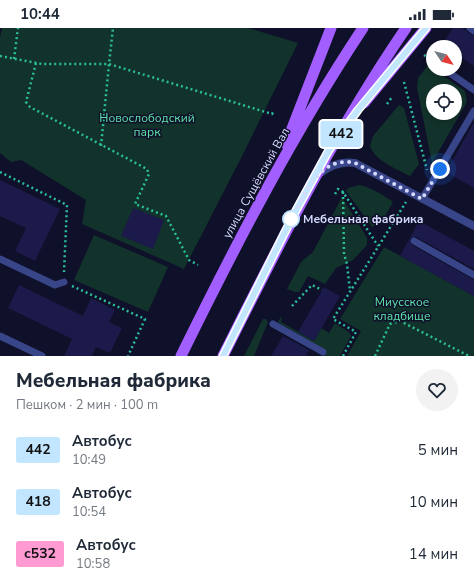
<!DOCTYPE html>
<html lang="ru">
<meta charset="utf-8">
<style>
:root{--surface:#fff;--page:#f2f2f3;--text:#1f2937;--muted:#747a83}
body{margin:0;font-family:"Nunito Sans",sans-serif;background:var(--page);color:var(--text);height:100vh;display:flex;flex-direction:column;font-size:15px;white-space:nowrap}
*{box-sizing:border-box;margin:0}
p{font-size:13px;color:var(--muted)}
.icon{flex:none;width:22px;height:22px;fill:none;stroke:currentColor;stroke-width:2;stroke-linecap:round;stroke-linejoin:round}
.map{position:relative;height:328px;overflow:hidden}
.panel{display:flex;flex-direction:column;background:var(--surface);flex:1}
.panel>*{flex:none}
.badge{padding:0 8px;border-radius:3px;font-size:14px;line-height:26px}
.needle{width:26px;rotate:125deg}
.buttons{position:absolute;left:426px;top:12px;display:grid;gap:8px}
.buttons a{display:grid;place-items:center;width:36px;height:36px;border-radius:50%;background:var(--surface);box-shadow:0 2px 6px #0003;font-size:20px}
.you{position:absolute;width:20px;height:20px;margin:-10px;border:3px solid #fff;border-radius:50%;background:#1a73e8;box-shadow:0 0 0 6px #1a73e833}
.map>.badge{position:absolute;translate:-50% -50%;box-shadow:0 0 0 2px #fff}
.round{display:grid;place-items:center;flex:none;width:42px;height:42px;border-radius:21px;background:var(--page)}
.headline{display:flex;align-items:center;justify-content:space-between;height:68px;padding:0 16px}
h1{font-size:19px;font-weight:800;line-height:30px}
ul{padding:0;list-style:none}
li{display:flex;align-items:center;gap:12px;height:52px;padding:0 16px}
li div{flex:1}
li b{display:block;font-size:15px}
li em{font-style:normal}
li .badge{min-width:44px;font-weight:700;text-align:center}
.status{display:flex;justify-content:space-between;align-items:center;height:28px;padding:0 20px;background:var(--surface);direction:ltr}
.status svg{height:11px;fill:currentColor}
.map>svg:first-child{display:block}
.green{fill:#12332b;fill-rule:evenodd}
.building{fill:#1b1a4a}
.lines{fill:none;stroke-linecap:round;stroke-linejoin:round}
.path{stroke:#2bbe99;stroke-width:2.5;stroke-dasharray:2 3;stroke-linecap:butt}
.service{stroke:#394589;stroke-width:7}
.minor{stroke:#394589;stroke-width:8}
.primary{stroke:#a35eff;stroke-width:11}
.line-casing{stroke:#fff;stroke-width:9}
.line{stroke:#c2e6ff;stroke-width:6}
.walk{stroke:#d7daff;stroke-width:4;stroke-dasharray:0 7.2}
.stop-dot{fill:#fff;stroke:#c2e6ff;stroke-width:2}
.labels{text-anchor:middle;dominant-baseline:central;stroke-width:3;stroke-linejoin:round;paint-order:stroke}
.park-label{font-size:12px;fill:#5ee4a8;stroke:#0f1029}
.street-label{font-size:12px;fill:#d7daff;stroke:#0f1029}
.stop-label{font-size:12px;font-weight:bold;fill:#d7daff;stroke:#0f1029;text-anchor:start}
</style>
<div class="status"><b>10:44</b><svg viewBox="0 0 49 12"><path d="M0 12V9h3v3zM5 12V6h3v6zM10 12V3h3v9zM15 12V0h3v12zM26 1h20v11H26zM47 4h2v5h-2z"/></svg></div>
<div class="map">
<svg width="474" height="328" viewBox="0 0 474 328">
<rect width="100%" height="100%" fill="#0f1029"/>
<path class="green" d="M2,0H248L298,15L242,128L184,241L82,196L86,172L21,132L11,134L0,125V9Z
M428,37L465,63L467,74L432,135L417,60L418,50ZM433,63H455V85H433Z
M399,77L404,80L419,136L410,148C397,141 375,133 370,118L373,108Z
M359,157C371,159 383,167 393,174L382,194L372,199L346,163L348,160Z
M342,169L367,210V217L353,232L336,240L325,256L308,248L299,264H295L287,261L301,234L313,224Z
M94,207L168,239L148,284L74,252Z
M384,219L474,268V328H347L361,303L340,291Z
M282,288L281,294L314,313L321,300L329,305L335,295L350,305L351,308L340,328H325L327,323L279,295L278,293Z
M263,291H266L268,294L254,328H244Z"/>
<path class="building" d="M453,0H462L474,8V38L455,25V19H440Z
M474,94V160L446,144Z
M0,152L60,181L35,233L15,223L26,200L0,188Z
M133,180L164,192L153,221L121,208Z
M419,193L474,223V241L416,209H412L409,213L412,217L474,252V268L400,228Z
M19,257L83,288L91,270L115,282L109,294L122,300L110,325L96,319L92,328H64L72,311L8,280Z
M324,259L340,268L314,313L298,304Z
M283,308L309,322L306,328H271Z"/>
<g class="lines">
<path class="path" d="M424,27L433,33
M0,28L42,36H109L272,86L274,83
M14,31L18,0
M36,35L26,74L30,79L147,141L149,146L135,176L166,188L189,232L198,237
M404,54L427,142
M387,76L392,69
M101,118L109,36L113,0
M0,144L67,177L64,244
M343,164L344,226L347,236L350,263
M335,166L338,161L343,164L378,218
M72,258L145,291L128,328
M292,278L312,257L322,262
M343,328L356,304L333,291L406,174
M375,328L390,296L400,293L469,328"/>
<path class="service" d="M470,0L474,3
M444,41L474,62
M422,171L474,83
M414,213L474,247
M0,231L55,257L64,254
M273,296L323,324
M0,308L42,328"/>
<path class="minor" d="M319,146C329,138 342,133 355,135L474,198"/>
<path class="primary" d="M364,75L426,0
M286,116L331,0
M181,328C236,216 294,104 363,0
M223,328C280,215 334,105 406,0"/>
</g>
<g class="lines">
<defs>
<path id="line" d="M223,328L293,188L329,122L358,82L426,0"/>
</defs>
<use href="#line" class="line-casing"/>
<use href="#line" class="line"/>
<path class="walk" d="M291,191C306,167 319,127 355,135L422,171L440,141"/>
</g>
<circle class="stop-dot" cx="291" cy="191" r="8"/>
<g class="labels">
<g class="park-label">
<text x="147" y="90">Новослободский<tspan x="147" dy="14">парк</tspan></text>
<text x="402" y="274">Миусское<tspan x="402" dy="14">кладбище</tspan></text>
</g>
<g class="street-label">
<text transform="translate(256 155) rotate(-61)">улица Сущёвский Вал</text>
</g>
<g class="stop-label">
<text x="303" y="191">Мебельная фабрика</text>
</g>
</g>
</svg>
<div class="buttons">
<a><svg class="needle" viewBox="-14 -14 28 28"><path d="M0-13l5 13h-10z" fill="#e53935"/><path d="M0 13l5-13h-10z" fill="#747a83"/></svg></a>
<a><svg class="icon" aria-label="locate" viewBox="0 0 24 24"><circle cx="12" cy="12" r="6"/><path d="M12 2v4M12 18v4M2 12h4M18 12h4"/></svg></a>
</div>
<div class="you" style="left:440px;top:141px"></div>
<b class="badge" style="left:341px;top:106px;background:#c2e6ff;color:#111">442</b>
</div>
<section class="panel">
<div class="headline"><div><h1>Мебельная фабрика</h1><p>Пешком · 2 мин · 100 m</p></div><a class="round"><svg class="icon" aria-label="heart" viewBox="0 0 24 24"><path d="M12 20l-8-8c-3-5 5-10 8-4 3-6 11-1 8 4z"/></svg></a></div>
<ul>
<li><span class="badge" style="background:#c2e6ff;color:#111">442</span><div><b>Автобус</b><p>10:49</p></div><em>5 мин</em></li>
<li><span class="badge" style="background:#c2e6ff;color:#111">418</span><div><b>Автобус</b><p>10:54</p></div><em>10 мин</em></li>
<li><span class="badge" style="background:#ff9ad2;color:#111">с532</span><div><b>Автобус</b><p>10:58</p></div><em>14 мин</em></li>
</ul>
</section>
